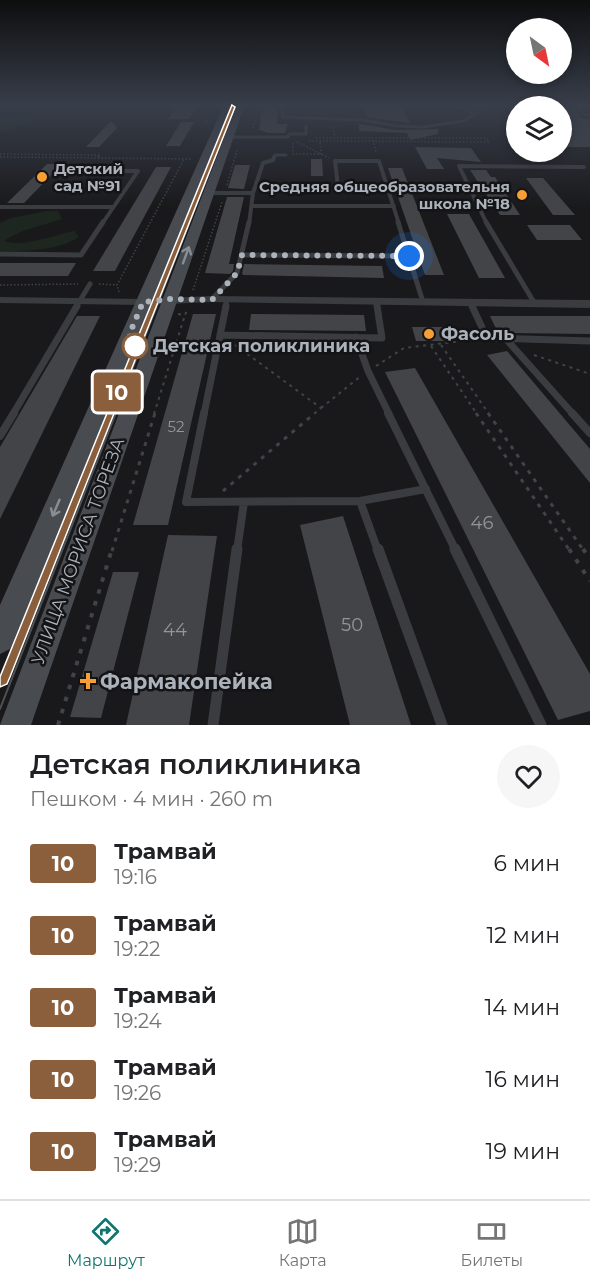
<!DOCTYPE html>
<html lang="ru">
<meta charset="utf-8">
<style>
:root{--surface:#fff;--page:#f6f6f6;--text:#202124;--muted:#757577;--line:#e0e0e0;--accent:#0f766e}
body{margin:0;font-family:Montserrat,sans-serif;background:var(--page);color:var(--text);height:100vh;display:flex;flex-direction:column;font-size:22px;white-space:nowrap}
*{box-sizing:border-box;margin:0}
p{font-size:20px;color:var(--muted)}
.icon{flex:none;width:33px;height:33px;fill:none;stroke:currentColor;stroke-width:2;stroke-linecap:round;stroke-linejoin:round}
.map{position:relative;height:725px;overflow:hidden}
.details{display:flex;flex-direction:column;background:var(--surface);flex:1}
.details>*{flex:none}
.badge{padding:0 12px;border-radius:4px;font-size:21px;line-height:39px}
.needle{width:39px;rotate:147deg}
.controls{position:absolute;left:506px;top:18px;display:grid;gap:12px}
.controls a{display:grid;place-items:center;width:66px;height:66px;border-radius:50%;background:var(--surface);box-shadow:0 3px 9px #0003;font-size:30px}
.you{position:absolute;width:30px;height:30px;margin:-15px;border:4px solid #fff;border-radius:50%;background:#1a73e8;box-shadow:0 0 0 9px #1a73e833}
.map>.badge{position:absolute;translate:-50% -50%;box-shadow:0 0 0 3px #fff}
.round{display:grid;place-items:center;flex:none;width:63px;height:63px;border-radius:32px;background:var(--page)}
.headline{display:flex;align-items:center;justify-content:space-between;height:102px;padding:0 30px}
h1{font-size:28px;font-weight:600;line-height:45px}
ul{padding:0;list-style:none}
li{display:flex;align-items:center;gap:18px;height:72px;padding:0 30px}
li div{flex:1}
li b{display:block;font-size:22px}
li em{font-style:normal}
li .badge{min-width:66px;font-weight:700;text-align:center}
.dock{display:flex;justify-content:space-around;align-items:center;height:84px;border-top:2px solid var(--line);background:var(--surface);font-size:16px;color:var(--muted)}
.dock a{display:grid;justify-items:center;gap:3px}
.dock .on{color:var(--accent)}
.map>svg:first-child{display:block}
.green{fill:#1e271f}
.building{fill:#434448}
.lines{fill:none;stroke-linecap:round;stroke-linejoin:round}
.path-far3{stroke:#404347;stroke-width:1.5;stroke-dasharray:1.5 2;stroke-linecap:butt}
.path-far2{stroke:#404347;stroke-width:2;stroke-dasharray:3 4.5;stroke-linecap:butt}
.path-far1{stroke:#404347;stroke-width:3;stroke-dasharray:4 6;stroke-linecap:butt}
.path{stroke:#404347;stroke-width:4;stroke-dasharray:4.5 8;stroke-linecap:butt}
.lane-far5{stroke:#3a3c40;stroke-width:3}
.lane-far4{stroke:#3a3c40;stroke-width:4}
.lane-far3{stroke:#3a3c40;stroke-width:5}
.lane-far2{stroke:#3a3c40;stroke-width:7}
.lane-far1{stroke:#3a3c40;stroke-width:8}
.lane{stroke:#3a3c40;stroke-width:11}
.street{fill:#3a3c40;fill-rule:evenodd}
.secondary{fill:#484b50;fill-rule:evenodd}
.tram-far1{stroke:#4d5055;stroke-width:1.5}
.tram{stroke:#4d5055;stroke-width:2}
.oneway{stroke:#888e96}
.line{fill:#8b5e3c;stroke:#fff;stroke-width:1.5}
.walk{stroke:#abb2bb;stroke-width:6;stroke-dasharray:0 10.8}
.poi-dot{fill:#f79f35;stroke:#141416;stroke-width:2}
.stop-dot{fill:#fff;stroke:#8b5e3c;stroke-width:3}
.labels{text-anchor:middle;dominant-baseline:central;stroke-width:5;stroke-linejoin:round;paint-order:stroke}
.far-poi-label{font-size:15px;font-weight:bold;fill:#abb2bb;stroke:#141416;text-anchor:start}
.number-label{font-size:15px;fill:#91969e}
.poi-label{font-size:18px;font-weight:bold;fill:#abb2bb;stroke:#141416;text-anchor:start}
.stop-label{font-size:18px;font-weight:bold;fill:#abb2bb;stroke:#141416;text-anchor:start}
.near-number-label{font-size:18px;fill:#91969e}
.street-label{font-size:18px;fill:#abb2bb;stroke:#141416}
.near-poi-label{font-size:21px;font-weight:bold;fill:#abb2bb;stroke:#141416;text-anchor:start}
</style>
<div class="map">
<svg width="590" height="725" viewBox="0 0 590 725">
<rect width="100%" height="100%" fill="#19191b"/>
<path class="green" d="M0,117H38L41,119L0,132Z
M47,211H58L62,219C42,226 21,229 4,241C24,248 53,235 74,231L79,237C58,251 25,251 0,251V223L11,218Z"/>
<path class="building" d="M177,107H197L189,119H168Z
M267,107H278L277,124H288L285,133H268L259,130L262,109Z
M364,107H402L410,123L367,117Z
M561,107H574L581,118L590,119V147H561Z
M111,121L117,128L99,147H86Z
M181,122H194L180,146H166Z
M359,124L397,130L438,129V134L410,140L407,133L359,131Z
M415,147L471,148L481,162L437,158L444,169H427Z
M311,159H322L323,176H311Z
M47,164H62L24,203H7Z
M235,165H250L244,189L228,188Z
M156,167H171L115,271H93Z
M388,168H402L444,275H425Z
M470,170H486L491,177H495L520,215H500Z
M526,178H543L575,215H553Z
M227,197H244L229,264H234L233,271L230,274L205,273Z
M447,214H469L505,278H479Z
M527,225H570L582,240H537Z
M0,263H76L68,276H0Z
M244,264L382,266L384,278L244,275L242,274Z
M193,314H216L168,525H133Z
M251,314L364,315L366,331L249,330Z
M77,316H100L0,519V447Z
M490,316H590V334L498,333Z
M412,327H443L447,341H416Z
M507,351L590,449V483L487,355Z
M415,368L590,674V711L558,720L385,372Z
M343,516L411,725H350L300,525Z
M168,535L217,536L189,725H126Z
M113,572H139L101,718L70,717Z"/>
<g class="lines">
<path class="path-far3" d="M250,107H258L253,129
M203,121H211
M583,123L590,129
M333,127L335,138
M373,140L376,152
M309,141L489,142L485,138H313
M297,142L329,158
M293,143V154H321L320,141
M0,154L100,155L97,158
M0,157L192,159
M227,185L237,150
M99,284L117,285
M0,285L78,284
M193,290L222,202
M119,292L117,285L184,159"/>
<path class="path-far2" d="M178,314L185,315L187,310
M235,345L321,408L314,414
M441,345L489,414
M431,346L477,414
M534,355L590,374
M376,366L404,348L478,339
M321,408L361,376
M154,414L185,315"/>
<path class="path-far1" d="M476,413L570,551
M488,413L584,551
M223,491L315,413
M112,551L155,413"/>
<path class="path" d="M569,549L590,581
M583,549L590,559
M58,725L112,549"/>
<path class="lane-far5" d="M283,107L282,117L363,120L397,126L422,127L463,121L488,107
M462,107L476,115
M578,107L583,115H590
M229,137H288L289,134H306V126
M274,158L275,155H286"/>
<path class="lane-far4" d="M92,171H138L102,224
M387,187H338L335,161H379L399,224
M209,193H253
M253,206H394
M0,207H113
M249,224L253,193L263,163L273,160L274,157
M487,224L459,166L584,167"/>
<path class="lane-far3" d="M398,222L423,302
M486,222L535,304
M0,254L81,255L103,222
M242,255L409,256
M212,299L237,273L249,222
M376,301L377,307
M470,302L473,307
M76,307L90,284
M225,307L227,300"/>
<path class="lane-far2" d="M472,306L487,338L590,341
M221,335L382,338L377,306
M356,337L368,371L389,414
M506,339L573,414
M13,414L77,306
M204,414L226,306"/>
<path class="lane-far1" d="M204,413L186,502L360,501L378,551
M388,413L456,551
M572,413L590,433
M0,436L14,413
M360,501L426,489
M237,551L244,502"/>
<path class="lane" d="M378,549L442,725
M455,549L541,725
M213,725L237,549"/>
<path class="street" d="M212,296L590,300V308L212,302L143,305L0,303V297L143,299Z"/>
<path class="secondary" d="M223,107H231L15,639L10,649L0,654V605Z
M236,107H244L31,725H0Z"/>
<path class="tram-far1" d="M115,414L235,107"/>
<path class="tram" d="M0,677L65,518
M0,709L116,413"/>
</g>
<defs><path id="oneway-shaft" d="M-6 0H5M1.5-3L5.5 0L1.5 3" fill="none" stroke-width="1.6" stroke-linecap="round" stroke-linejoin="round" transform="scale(1.5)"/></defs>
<g class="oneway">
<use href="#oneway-shaft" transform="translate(186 255) rotate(-70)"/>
<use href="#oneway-shaft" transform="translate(56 508) rotate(113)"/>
</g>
<linearGradient id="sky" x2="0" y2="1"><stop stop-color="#0e0e0f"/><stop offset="0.51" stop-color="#383e4a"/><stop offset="1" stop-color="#383e4a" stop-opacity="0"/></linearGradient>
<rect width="590" height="208" fill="url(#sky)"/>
<path class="line" d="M232,105L235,107L10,677L7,684L0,687V677Z"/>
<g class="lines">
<path class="walk" d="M135,346L129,335L143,302L170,299L212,300L237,273L242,255L409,256"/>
</g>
<g class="poi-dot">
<circle cx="42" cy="177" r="6"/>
<circle cx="522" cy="195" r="6"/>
<circle cx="429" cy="334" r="6"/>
<path d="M85 672h6v6h6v6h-6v6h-6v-6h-6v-6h6z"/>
</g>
<circle class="stop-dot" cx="135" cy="346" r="12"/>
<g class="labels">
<g class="far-poi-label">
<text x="54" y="168">Детский<tspan x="54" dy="17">сад №91</tspan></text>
<text x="510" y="186" text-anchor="end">Средняя общеобразовательня<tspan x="510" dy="17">школа №18</tspan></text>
</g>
<g class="number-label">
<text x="176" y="426">52</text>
</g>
<g class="poi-label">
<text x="441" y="334">Фасоль</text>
</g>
<g class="stop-label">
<text x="153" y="346">Детская поликлиника</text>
</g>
<g class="near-number-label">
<text x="482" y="523">46</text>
<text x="352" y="625">50</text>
<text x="175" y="630">44</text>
</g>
<g class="street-label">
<text transform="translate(78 551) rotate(-70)">УЛИЦА МОРИСА ТОРЕЗА</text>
</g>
<g class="near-poi-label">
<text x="100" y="681">Фармакопейка</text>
</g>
</g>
</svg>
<div class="controls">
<a><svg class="needle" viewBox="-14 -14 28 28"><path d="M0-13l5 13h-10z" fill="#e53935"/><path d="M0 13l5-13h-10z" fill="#757577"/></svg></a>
<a><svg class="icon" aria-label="layers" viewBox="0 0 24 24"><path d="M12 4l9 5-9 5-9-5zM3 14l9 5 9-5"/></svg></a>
</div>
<div class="you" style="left:409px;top:256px"></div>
<b class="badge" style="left:117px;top:392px;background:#8b5e3c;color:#fff">10</b>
</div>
<section class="details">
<div class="headline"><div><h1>Детская поликлиника</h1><p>Пешком · 4 мин · 260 m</p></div><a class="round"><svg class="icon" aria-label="heart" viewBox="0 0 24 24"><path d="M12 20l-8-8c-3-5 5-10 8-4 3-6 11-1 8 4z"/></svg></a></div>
<ul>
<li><span class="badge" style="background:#8b5e3c;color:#fff">10</span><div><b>Трамвай</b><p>19:16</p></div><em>6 мин</em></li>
<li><span class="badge" style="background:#8b5e3c;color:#fff">10</span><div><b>Трамвай</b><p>19:22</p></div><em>12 мин</em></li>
<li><span class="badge" style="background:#8b5e3c;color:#fff">10</span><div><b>Трамвай</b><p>19:24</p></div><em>14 мин</em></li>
<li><span class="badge" style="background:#8b5e3c;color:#fff">10</span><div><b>Трамвай</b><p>19:26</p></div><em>16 мин</em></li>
<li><span class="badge" style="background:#8b5e3c;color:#fff">10</span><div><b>Трамвай</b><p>19:29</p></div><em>19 мин</em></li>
</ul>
</section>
<nav class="dock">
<a class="on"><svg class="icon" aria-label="directions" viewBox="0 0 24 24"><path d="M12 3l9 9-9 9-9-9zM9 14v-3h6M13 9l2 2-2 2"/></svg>Маршрут</a>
<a><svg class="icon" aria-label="map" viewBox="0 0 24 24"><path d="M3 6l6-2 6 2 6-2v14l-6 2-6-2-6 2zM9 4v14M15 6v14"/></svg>Карта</a>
<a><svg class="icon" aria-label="tickets" viewBox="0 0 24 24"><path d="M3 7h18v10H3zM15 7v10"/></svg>Билеты</a>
</nav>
